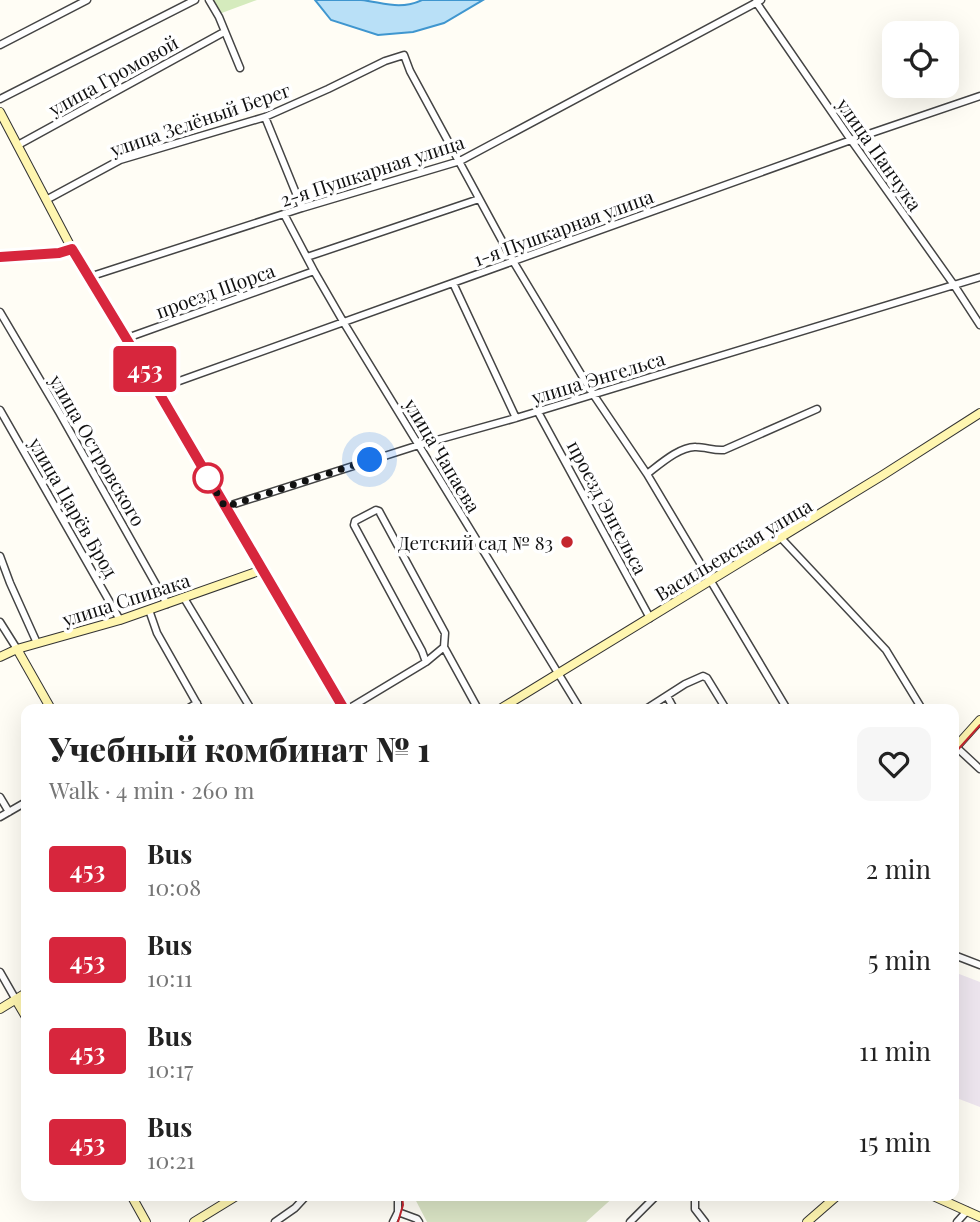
<!DOCTYPE html>
<meta charset="utf-8">
<style>
:root{--surface:#fff;--page:#f6f6f6;--text:#222;--muted:#767676}
body{margin:0;font-family:"Playfair Display",serif;background:var(--page);color:var(--text);height:100vh;display:flex;flex-direction:column;font-size:26px;white-space:nowrap}
*{box-sizing:border-box;margin:0}
p{font-size:23px;color:var(--muted)}
.icon{flex:none;width:38px;height:38px;fill:none;stroke:currentColor;stroke-width:2;stroke-linecap:round;stroke-linejoin:round}
.map{position:relative;flex:1;overflow:hidden}
.sheet{position:absolute;left:21px;top:704px;width:938px;height:497px;display:flex;flex-direction:column;background:var(--surface);border-radius:14px;box-shadow:0 7px 28px #0002}
.sheet>*{flex:none}
.badge{padding:0 14px;border-radius:5px;font-size:24px;line-height:46px}
.buttons{position:absolute;left:882px;top:21px;display:grid;gap:14px}
.buttons a{display:grid;place-items:center;width:77px;height:77px;border-radius:14px;background:var(--surface);box-shadow:0 7px 28px #0002;font-size:35px}
.you{position:absolute;width:35px;height:35px;margin:-18px;border:5px solid #fff;border-radius:50%;background:#1a73e8;box-shadow:0 0 0 10px #1a73e833}
.map>.badge{position:absolute;translate:-50% -50%;box-shadow:0 0 0 4px #fff}
.round{display:grid;place-items:center;flex:none;width:74px;height:74px;border-radius:14px;background:var(--page)}
.head{display:flex;align-items:center;justify-content:space-between;height:119px;padding:0 28px}
h1{font-size:33px;font-weight:800;line-height:52px}
ul{padding:0;list-style:none}
li{display:flex;align-items:center;gap:21px;height:91px;padding:0 28px}
li div{flex:1}
li b{display:block;font-size:26px}
li em{font-style:normal}
li .badge{min-width:77px;font-weight:700;text-align:center}
.map>svg:first-child{display:block}
.industrial{fill:#eee6ef}
.green{fill:#d5ebbd}
.cemetery{fill:#d9e3c4}
.water{fill:#b9e0f7;stroke:#3f96cf;stroke-width:2}
.lines{fill:none;stroke-linecap:round;stroke-linejoin:round}
.street-casing{stroke:#444;stroke-width:9}
.secondary-casing{stroke:#333;stroke-width:10}
.street{stroke:#fff;stroke-width:6}
.secondary{stroke:#fff6b0;stroke-width:8}
.tram{stroke:#c4262e;stroke-width:2}
.line-casing{stroke:#fff;stroke-width:16}
.line{stroke:#d7263d;stroke-width:10}
.walk{stroke:#111;stroke-width:7;stroke-dasharray:0 12.6}
.stop-dot{fill:#fff;stroke:#d7263d;stroke-width:3.5}
.poi-dot{fill:#c4262e;stroke:#fff;stroke-width:2.5}
.labels{text-anchor:middle;dominant-baseline:central;stroke-width:7;stroke-linejoin:round;paint-order:stroke}
.street-label{font-size:19px;fill:#111;stroke:#fff}
.poi-label{font-size:19px;fill:#111;stroke:#fff;text-anchor:end}
</style>
<div class="map">
<svg width="980" height="1222" viewBox="0 0 980 1222">
<rect width="100%" height="100%" fill="#fffdf5"/>
<path class="industrial" d="M954,972L980,982V1107L954,1097Z"/>
<path class="green" d="M212,0H257L219,14Z"/>
<path class="cemetery" d="M413,1195H616L586,1222H427Z"/>
<path class="water" d="M315,0C330,0 346,0 361,0C382,2 399,11 422,0H483L444,23L413,32L378,35L331,20Z"/>
<g class="lines">
<defs>
<path id="street" d="M209,0L219,17L240,68
M756,2L851,140L954,285L980,325
M0,45L87,0
M0,99L195,0
M265,117L302,208
M18,145L224,32
M46,200L120,160L265,117L328,89L385,61L404,55L410,71L513,261L593,394L647,474L787,709
M284,214L314,271L344,323L580,709
M307,257L479,199
M89,277L302,208L460,161L761,0
M453,283L516,418
M0,312L59,412L167,604
M127,338L314,271
M157,389L851,140L980,96
M0,410L120,620
M538,412L650,618
M647,474C659,465 680,446 696,447C706,447 714,451 724,450L817,409
M225,507L419,445L516,418L980,277
M781,538L886,650L922,709
M0,556L10,583L37,643
M184,598L251,709
M149,610L157,633L200,709
M0,622L17,649
M426,662L444,647
M667,696L674,709
M187,709L197,703
M348,709L426,662L422,651L354,525L355,521L376,510L379,511L445,633L444,647L478,709
M646,709L685,684L703,676L707,678L726,709
M954,745L980,769
M0,797L9,812
M0,817L26,802
M954,955L980,965
M0,972L16,1000
M695,1195V1209L705,1222
M398,1212L417,1219L419,1222
M275,1222L295,1208L307,1195
M393,1222L398,1212V1195
M630,1222L657,1195
M957,1222L967,1211"/>
<path id="secondary" d="M0,112L72,249L157,389L344,709
M0,257L59,253L72,249
M17,649L51,709
M0,657L17,649L120,620L262,570
M500,709L883,475L980,413
M954,749L980,720
M16,1000L26,1017
M0,1009L26,993
M131,1195L146,1222
M931,1195L980,1217
M194,1222L238,1195
M807,1222L838,1195"/>
</defs>
<use href="#street" class="street-casing"/>
<use href="#secondary" class="secondary-casing"/>
<use href="#street" class="street"/>
<use href="#secondary" class="secondary"/>
<path class="tram" d="M954,754L980,725
M398,1222L403,1205L402,1195"/>
</g>
<g class="lines">
<defs>
<path id="line" d="M0,257L59,253L72,249L152,381L344,709"/>
</defs>
<use href="#line" class="line-casing"/>
<use href="#line" class="line"/>
<path class="walk" d="M208,478L203,469L225,507L370,460"/>
</g>
<circle class="stop-dot" cx="208" cy="478" r="14"/>
<circle class="poi-dot" cx="567" cy="542" r="7"/>
<g class="labels">
<g class="street-label">
<text transform="translate(113 75) rotate(-29)">улица Громовой</text>
<text transform="translate(200 119) rotate(-19)">улица Зелёный Берег</text>
<text transform="translate(880 154) rotate(55)">улица Панчука</text>
<text transform="translate(372 170) rotate(-18)">2-я Пушкарная улица</text>
<text transform="translate(563 227) rotate(-20)">1-я Пушкарная улица</text>
<text transform="translate(215 290) rotate(-20)">проезд Щорса</text>
<text transform="translate(598 377) rotate(-17)">улица Энгельса</text>
<text transform="translate(98 450) rotate(60)">улица Островского</text>
<text transform="translate(443 455) rotate(59)">улица Чапаева</text>
<text transform="translate(74 507) rotate(60)">улица Царёв Брод</text>
<text transform="translate(608 507) rotate(62)">проезд Энгельса</text>
<text transform="translate(733 549) rotate(-31)">Васильевская улица</text>
<text transform="translate(126 599) rotate(-18)">улица Спивака</text>
</g>
<g class="poi-label">
<text x="553" y="542">Детский сад № 83</text>
</g>
</g>
</svg>
<div class="buttons">
<a><svg class="icon" aria-label="locate" viewBox="0 0 24 24"><circle cx="12" cy="12" r="6"/><path d="M12 2v4M12 18v4M2 12h4M18 12h4"/></svg></a>
</div>
<div class="you" style="left:370px;top:460px"></div>
<b class="badge" style="left:145px;top:369px;background:#d7263d;color:#fff">453</b>
<section class="sheet">
<div class="head"><div><h1>Учебный комбинат № 1</h1><p>Walk · 4 min · 260 m</p></div><a class="round"><svg class="icon" aria-label="heart" viewBox="0 0 24 24"><path d="M12 20l-8-8c-3-5 5-10 8-4 3-6 11-1 8 4z"/></svg></a></div>
<ul>
<li><span class="badge" style="background:#d7263d;color:#fff">453</span><div><b>Bus</b><p>10:08</p></div><em>2 min</em></li>
<li><span class="badge" style="background:#d7263d;color:#fff">453</span><div><b>Bus</b><p>10:11</p></div><em>5 min</em></li>
<li><span class="badge" style="background:#d7263d;color:#fff">453</span><div><b>Bus</b><p>10:17</p></div><em>11 min</em></li>
<li><span class="badge" style="background:#d7263d;color:#fff">453</span><div><b>Bus</b><p>10:21</p></div><em>15 min</em></li>
</ul>
</section>
</div>
